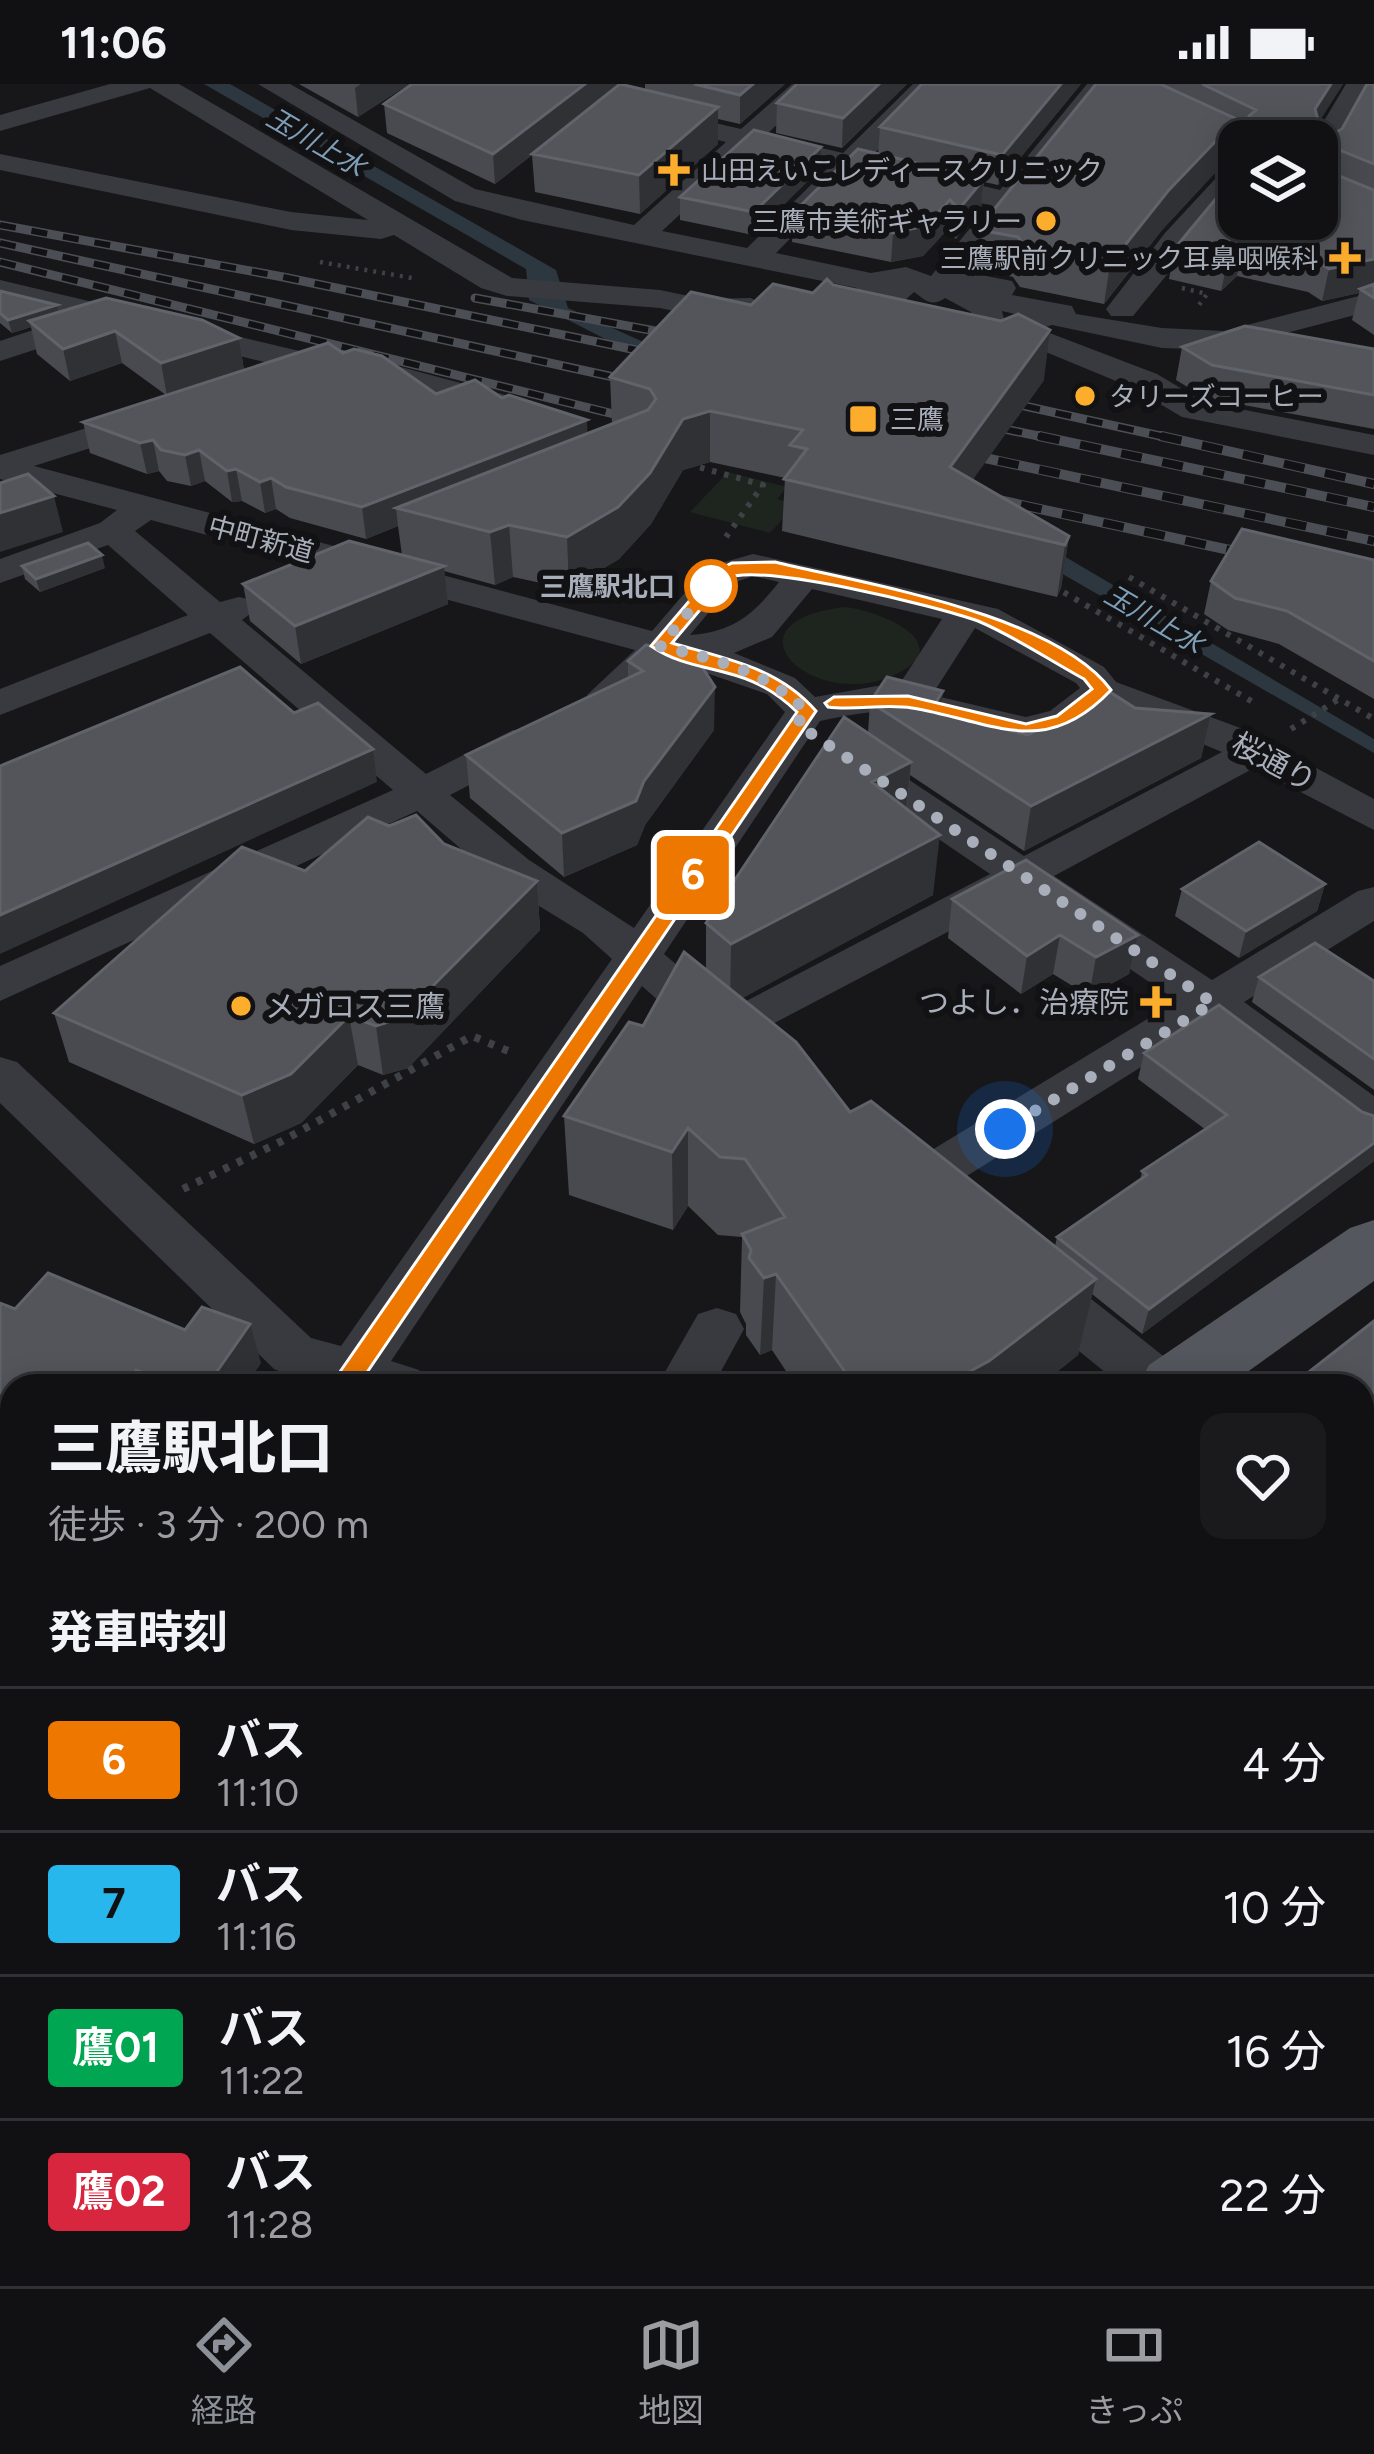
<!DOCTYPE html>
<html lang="ja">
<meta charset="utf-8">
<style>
:root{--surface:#111114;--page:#1a1a1d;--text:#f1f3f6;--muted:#9c9da0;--line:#303134;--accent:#8c9099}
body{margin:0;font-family:Figtree,"Noto Sans JP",sans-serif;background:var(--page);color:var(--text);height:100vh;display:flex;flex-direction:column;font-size:45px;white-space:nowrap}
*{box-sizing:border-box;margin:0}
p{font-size:39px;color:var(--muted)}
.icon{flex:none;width:66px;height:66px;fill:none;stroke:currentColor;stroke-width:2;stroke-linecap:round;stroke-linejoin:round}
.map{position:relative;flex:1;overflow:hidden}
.drawer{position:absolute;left:0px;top:1290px;width:1374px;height:912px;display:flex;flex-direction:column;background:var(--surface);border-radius:36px 36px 0 0;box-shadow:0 6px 30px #0003,0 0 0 3px var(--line)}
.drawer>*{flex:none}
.badge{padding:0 24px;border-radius:9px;font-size:42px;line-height:78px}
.controls{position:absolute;left:1218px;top:36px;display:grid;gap:24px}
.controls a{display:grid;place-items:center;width:120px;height:120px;border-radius:24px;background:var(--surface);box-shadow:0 6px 30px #0003,0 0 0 3px var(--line);font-size:60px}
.you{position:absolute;width:60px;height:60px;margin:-30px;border:9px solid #fff;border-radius:50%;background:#1a73e8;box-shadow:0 0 0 18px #1a73e833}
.map>.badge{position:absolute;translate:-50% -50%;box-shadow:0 0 0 6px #fff}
h2{padding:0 48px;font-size:45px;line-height:108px}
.round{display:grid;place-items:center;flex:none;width:126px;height:126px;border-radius:24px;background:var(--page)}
.headline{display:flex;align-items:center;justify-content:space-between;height:204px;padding:0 48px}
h1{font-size:57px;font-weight:800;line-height:90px}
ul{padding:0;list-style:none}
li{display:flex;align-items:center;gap:36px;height:144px;padding:0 48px;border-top:3px solid var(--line)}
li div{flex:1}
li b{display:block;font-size:45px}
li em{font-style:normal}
li .badge{min-width:132px;font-weight:700;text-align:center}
.status{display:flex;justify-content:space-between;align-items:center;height:84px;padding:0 60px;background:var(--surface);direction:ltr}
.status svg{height:33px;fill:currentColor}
.dock{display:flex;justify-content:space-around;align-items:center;height:168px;border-top:3px solid var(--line);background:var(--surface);font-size:33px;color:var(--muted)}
.dock a{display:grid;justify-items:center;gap:6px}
.dock .selected{color:var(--accent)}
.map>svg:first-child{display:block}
.green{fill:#1d251e}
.water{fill:#2c373f}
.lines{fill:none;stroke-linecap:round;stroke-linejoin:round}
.path-far2{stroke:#3e4146;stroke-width:4.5;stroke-dasharray:3 6;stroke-linecap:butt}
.path-far1{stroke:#3e4146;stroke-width:6;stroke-dasharray:4.5 8;stroke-linecap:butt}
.path{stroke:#3e4146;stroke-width:8;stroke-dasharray:6 9;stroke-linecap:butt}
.minor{fill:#383a3f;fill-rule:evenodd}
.major{fill:#54575e;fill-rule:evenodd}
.rail-far1-casing{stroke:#4b4e54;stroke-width:9}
.rail-casing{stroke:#4b4e54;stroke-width:10}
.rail-far1{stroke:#121215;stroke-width:6;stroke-dasharray:16;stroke-linecap:butt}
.rail{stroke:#121215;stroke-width:8;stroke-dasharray:21;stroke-linecap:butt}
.wall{fill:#484a4f}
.shaded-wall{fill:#303135}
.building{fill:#53555b;stroke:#60636a;stroke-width:3}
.line{fill:#e70;stroke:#fff;stroke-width:3}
.walk{stroke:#a9afba;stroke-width:12;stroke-dasharray:0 21.6}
.poi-dot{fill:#fdad2c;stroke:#121215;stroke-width:4.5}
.stop-dot{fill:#fff;stroke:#e70;stroke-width:6}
.labels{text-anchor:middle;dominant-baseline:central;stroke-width:12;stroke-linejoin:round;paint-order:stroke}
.far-water-label{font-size:27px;font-style:italic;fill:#7e9fb7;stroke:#121215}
.far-poi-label{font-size:27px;fill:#a9afba;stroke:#121215;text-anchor:start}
.far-street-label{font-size:27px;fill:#a9afba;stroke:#121215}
.far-stop-label{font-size:27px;font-weight:bold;fill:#a9afba;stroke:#121215;text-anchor:end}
.street-label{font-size:30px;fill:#a9afba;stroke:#121215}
.poi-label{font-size:30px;fill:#a9afba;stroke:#121215;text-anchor:end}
</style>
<div class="status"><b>11:06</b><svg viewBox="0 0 49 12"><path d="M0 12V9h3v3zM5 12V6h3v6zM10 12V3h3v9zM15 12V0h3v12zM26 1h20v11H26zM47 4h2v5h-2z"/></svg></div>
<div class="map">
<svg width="1374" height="2202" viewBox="0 0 1374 2202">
<rect width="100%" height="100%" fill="#17171a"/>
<path class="green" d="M728,388L787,403L777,415L796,420L770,449L690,428Z
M844,523C880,526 963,561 892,592C813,627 718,539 844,523Z"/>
<path class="water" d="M204,0H230L556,186L568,224L670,270L658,282L529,216L526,185Z
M979,442L1052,465L1374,655V669Z"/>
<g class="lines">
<path class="path-far2" d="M320,178L412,194
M1182,204L1207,210L1199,221"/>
<path class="path-far1" d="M688,380L763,401L726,453
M1129,493L1374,635
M1053,502L1258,621
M1291,645L1339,615"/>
<path class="path" d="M183,1105L282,1057L472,952L513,969"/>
<path class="minor" d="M110,0H179L512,194L660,206L703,215L751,214L767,223L751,232L703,233L660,224L507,212L481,204L394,151L381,155L291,146L0,86V70L291,128L368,136L150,4L0,47V31Z
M258,0H290L475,105L634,141L726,58L641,38L638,32L641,26L651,24L741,45L792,0H820L766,51L843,69L913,0H941L869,75L1000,106L1087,0H1114L966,188L1012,197L1016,204L1012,211L1072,222L1076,230L1162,244L1224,247L1374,208V226L1263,255L1374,277V297L1221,266L1162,264L1052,241L1039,245L1157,290L1204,318L1374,351V371L1182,333L1133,304L1024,259C1005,282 997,282 969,275L964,268L975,260L880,239L872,224L863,234L878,237L883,244L878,251L867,254L831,245L826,238L857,204L522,136L455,117ZM752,64L829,83L747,164L662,147ZM855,89L989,121L931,192L906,183L871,189L776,169ZM914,208C922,213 930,225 945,214L971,228L973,238L904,225L901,220ZM1002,227L1019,231L989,260L984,259L1005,239Z
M1346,0H1372L1331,73L1317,81V57H1312Z
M1239,78V103L1133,232H1111L1106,225L1165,149L1229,80Z
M0,196L312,270L330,264L528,317L533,324L516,334L332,284L314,290L111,241L0,277V257L75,232L0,214Z
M154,323L166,326L171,333L166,340L34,382L652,547L707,483L753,470L998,525L1104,583L1116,598L1273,656L1277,663L1374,715V746L1254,684L1054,792L1212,896L1358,807L1374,803V837L1244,918L1374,1012V1055L1356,1050L1210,940L930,1115L912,1121L894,1115L886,1102L894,1089L1177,917L1020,810L725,965L708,961L642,902L391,1277L419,1286L427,1302H316L274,1285L0,1019V973L17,978L311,1254L341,1262L612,875L583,849L497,796L417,727L0,917V882L393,706L210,549L0,631V605L188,531L108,461L0,499V475L100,439L117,426L0,395V371ZM151,436L635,566L587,611L593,619H621L669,576L767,610L785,628L634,844L529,776L450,711L541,664L547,655L541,646H513L426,690L242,536L258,524L252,516L239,513L220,518L135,447ZM753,492L779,498C753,531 733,548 690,551L733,499ZM812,505L942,535L897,604L877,602L815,613L795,594L734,569L772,553ZM975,544L1076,599L1080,604L1050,627L1026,633L932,611ZM1108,621L1222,668L1024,772L867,668L852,664L837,668L831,677L837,686L990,790L729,926L664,870L820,637C848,631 875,625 904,629C988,640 1030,683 1108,621Z
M1033,1178L1052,1184L1181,1286L1189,1302H1122L1014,1214L1006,1199L1014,1184Z
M717,1224L736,1230L744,1245L713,1302H657L698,1230Z
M1374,1400V1456L1367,1458L1374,1460V1518L1362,1514V1404Z
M12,1763V1841L0,1846V1767Z
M1374,1990V2069L1362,2074V1995Z
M1362,2138L1374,2143V2202H1335L1330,2190H1362Z
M388,2190H474L469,2202H383Z
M521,2190H600L605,2202H526Z
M1157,2190H1240L1235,2202H1152Z"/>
<path class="major" d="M1374,1136V1197L1228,1302H1138L1149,1281L1350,1144Z
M12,2113V2190H48L38,2202H0V2118Z"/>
<defs>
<path id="rail-far1" d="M0,141L283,193L670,273
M0,159L641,299
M0,178L646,338
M475,214L688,253
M993,315L1174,355
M975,339L1053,355"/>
<path id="rail" d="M1039,352L1374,423
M1161,352L1374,400
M957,368L1374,457
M980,412L1262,473"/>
</defs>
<use href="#rail-far1" class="rail-far1-casing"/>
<use href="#rail" class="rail-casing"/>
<use href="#rail-far1" class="rail-far1"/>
<use href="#rail" class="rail"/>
</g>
<path class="wall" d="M299,0H409L358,33Z
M645,0H785L740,40L718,35V60L640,130L535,108L532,71L495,100L387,49L384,20L645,6Z
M907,0L842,64L776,49L777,19Z
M1081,0L998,101L984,98L981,124L956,155L947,146L923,172L891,178L792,158L793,129L878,70L880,43Z
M1096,0H1343L1318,39L1323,55L1342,45L1374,0V251L1352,236L1359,209L1322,217L1308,208L1237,192L1221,207L1169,195L1175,164L1317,57H1244L1245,53L1238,50L1234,74L1226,77L1162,146L1104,220L1020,203L1013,193L987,187L979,179L983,139Z
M820,85L753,151L680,136V113Z
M833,201L1044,296L972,396L1069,452L1061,504L1057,513L782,447L785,394L710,378L683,386L651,440L619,475L569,505L513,493L495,501L444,487L448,520L301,580L250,537L243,500L402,471L398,442L366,455L290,434L276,425L265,429L242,417L232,418L205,397L191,402L167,397L159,387L147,390L90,369L83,338L166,311L122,279L70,297L37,270L31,243L12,249L0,239V207L58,228L239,254L244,286L343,269L436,310L502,314L587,336V349L612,340L610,293L751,221L813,209Z
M1182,263L1374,265V345L1206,314L1176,296Z
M1374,476V615L1279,560L1228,546L1204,530L1211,497Z
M22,482L105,484L40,508L25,495Z
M697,575L714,646L645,741L637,761L564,793L470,714L466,671L628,594V577Z
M870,618L940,628L1028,651L1135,624L1211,630L1201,674L1024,767L910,691L907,725L933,811L742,914L850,1028L1055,1162L1057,1153L1140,1097L1142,1087L1206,1046L1138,995L1144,969L1374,1032V1077L1142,1250L1092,1210L1078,1271L1039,1302H796L772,1266L760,1271L746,1251V1240L740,1228L742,1153L718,1151L688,1122L673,1146L569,1111L564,1032L643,942L706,885V839L868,649Z
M389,742L444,760L537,797L540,846L408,984L383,991L358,981L301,1039L254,1060L69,978L54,929L305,787Z
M1325,800L1317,827L1239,874L1175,832L1182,805Z
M952,815L1138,851L1129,890L1089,912L1053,890L1021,910L948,854Z
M1259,893L1374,897V1006L1252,918Z
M0,1219L15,1225L261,1279L245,1302H12V1357L0,1352Z
M1362,1302L1371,1398L1362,1420Z
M1362,1566L1374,1577V1675L1362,1663Z
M12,1934V2019L0,2011V1952Z"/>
<path class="shaded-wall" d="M361,0H409L358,33L355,4Z
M585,0H623L495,100L493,70Z
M753,0H785L740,40V11Z
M879,0H907L842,64L843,34Z
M1061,0H1081L998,101L1002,71Z
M1331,0H1343L1308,55L1315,25Z
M718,23V60L640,130L639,91Z
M1241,37L1234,74L1226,77L1162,146L1104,220L1110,180L1168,107L1233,39Z
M821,63L820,85L753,151L754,128Z
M984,95L981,124L956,155L959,125Z
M950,116L947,146L923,172L891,178L893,149Z
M1243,160L1237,192L1221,207L1228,175Z
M1374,175V205H1360L1359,209L1322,217L1329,185Z
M57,221L59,233L29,237L31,243L12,249L8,236Z
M1050,246L1044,296L945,435L950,383Z
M115,247L122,279L70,297L63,265Z
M239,254L244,287L167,312L161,279Z
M710,327V378L683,386L651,440L619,475L569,505L567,453L683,335Z
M587,336L588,367L396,424L398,442L366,455L362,423Z
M153,356L159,387L147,390L140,359Z
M199,366L205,397L191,402L185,371Z
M236,385L242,417L232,418L227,387Z
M271,394L276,425L265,429L260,398Z
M54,412L63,448L0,468V429Z
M509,441L513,493L495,501L490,448Z
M1069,452L1061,504L1057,513L1065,461Z
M102,471L105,484L40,508L36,495Z
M444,482L448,520L301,580L295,542Z
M715,603L714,646L645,741L637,761L564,793L562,749L644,697Z
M943,607L938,651L931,626Z
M1211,630L1201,674L1024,767L1031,722Z
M373,665L377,698L0,870V831Z
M911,678L905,738L872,698Z
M940,751L933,811L730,921L731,860Z
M537,797L540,846L408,984L383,991L376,942Z
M1325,800L1317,827L1239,874L1246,847Z
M1060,851L1053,890L1021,910L1027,872Z
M1138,851L1129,890L1089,912L1096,873Z
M349,932L358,981L301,1039L254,1060L242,1011Z
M688,1044V1122L673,1146L672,1068Z
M1374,1059V1077L1142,1250L1149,1225Z
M776,1190L772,1266L760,1271L764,1194Z
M1096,1195L1078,1271L1039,1302H953L954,1296Z
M250,1240L261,1279L245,1302H212L211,1296Z
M136,1286L142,1302H123Z
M1371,1371H1374V1397L1368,1399Z
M247,2190H258V2202H248Z
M355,2190H385L371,2202H341Z"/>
<path class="building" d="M412,0H585L493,70L384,20Z
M620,0L718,23L639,91L532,70Z
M694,0H753L740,11Z
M797,0H879L843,34L777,19Z
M922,0H1061L1002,71L880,43Z
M1096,0H1160L1241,37L1233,39L1168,107L1110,180L1025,163L1018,153L991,148L983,139Z
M1202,0H1331L1315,25L1323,55L1342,45L1367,0H1374V80L1320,58L1322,85L1374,106V175L1329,185L1315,176L1243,160L1228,175L1175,164L1239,87V135H1317V57H1249V32L1256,26Z
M754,46L821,63L754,128L680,113Z
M858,65L984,95L959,125L950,116L925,142L893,149L793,129Z
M827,195L833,201L1001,237L1018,230L1050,246L950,383L1069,452L1065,461L784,395L807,365L790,361L803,346L710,327L683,335L650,389L618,423L567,453L509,441L490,448L396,424L648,326L656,315L650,305L610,293L691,208L751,221L773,200L813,209Z
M1374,200V214L1360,205Z
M0,207L57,221L8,236L0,229Z
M106,214L202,236L239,254L161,279L115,247L63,265L29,237Z
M1245,242L1374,265V311L1212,281L1182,263Z
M328,259L343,269L354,265L382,272L436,310L475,296L502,314L509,311L587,336L362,423L286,403L271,394L260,398L236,385L227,387L199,366L185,371L161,366L153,356L140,359L83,338Z
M28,390L54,412L0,429V399Z
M1242,445L1374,476V577L1287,527L1235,514L1211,497Z
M349,457L444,482L295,542L243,500Z
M88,459L102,471L36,495L22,482Z
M646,561L697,575L715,603L644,697L636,717L562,749L466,671L643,587L628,577Z
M240,583L294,629L318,619L373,665L0,831V682Z
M887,593L943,607L931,626L1028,651L1110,608L1135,624L1211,630L1031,722L870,618Z
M844,633L911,678L872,698L940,751L731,860L706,839Z
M416,731L444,760L537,797L401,934L376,942L349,932L291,990L242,1011L54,929L242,763L305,787L368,733L389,742Z
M1259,758L1325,800L1246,847L1182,805Z
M1026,776L1138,851L1096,873L1060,851L1027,872L952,815Z
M1315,859L1374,897V975L1259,893Z
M684,868L796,958L850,1028L871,1017L1096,1195L989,1277L954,1296L957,1301L855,1302L776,1190L764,1194L749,1174L751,1166L742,1150L785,1133L745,1075L720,1073L688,1044L672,1068L564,1032L629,938L643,942Z
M1219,921L1362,1028L1374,1032V1059L1149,1225L1057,1153L1147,1091L1142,1087L1227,1031L1144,969Z
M48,1189L185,1246L202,1223L250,1240L211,1296L199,1292L192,1302H180L136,1286L123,1302H48L33,1295L28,1302H12V1320L8,1324L0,1321V1219L15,1225Z
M1374,1237V1371H1371V1400L1362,1393V1302H1291Z
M1362,1566L1374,1577V1633L1362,1621Z
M12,1934V2008L0,2000V1952Z
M62,2190H247L248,2202H64L59,2192Z
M326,2190H355L341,2202H333Z"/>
<path class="line" d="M775,478C865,500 1055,530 1111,606C1044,677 992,637 912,624C885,619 855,627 828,623L825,619L834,613L908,612L1026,640L1057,632L1092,605L1084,595C1049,576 1014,552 978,537C940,523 755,477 726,495L672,559C726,575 778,583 816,627L353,1309H335L331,1302L335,1295L797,628C744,576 698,594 651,562L714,488L732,479Z"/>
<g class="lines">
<path class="walk" d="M711,502L720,491L660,562C716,576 765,586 806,627L797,640L1213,919L1005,1045"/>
</g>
<g class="poi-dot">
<path d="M668 68h12v12h12v12h-12v12h-12v-12h-12v-12h12z"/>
<circle cx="1046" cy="137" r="12"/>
<path d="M1339 156h12v12h12v12h-12v12h-12v-12h-12v-12h12z"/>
<circle cx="1085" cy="312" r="12"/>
<rect x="848" y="320" width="30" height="30" rx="6"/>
<path d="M1150 900h12v12h12v12h-12v12h-12v-12h-12v-12h12z"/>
<circle cx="241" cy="922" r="12"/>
</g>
<circle class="stop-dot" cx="711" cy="502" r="24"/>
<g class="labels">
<g class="far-water-label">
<text transform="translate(316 58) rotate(30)">玉川上水</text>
<text transform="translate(1154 535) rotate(30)">玉川上水</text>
</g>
<g class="far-poi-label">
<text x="701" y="86">山田えいこレディースクリニック</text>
<text x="1022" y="137" text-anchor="end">三鷹市美術ギャラリー</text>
<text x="1318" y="174" text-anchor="end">三鷹駅前クリニック耳鼻咽喉科</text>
<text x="1109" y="312">タリーズコーヒー</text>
<text x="890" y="335">三鷹</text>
</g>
<g class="far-street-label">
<text transform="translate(261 455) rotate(15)">中町新道</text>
</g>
<g class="far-stop-label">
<text x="675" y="502">三鷹駅北口</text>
</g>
<g class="street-label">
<text transform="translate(1274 678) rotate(28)">桜通り</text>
</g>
<g class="poi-label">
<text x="1129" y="918">つよし．治療院</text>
<text x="265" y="922" text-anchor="start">メガロス三鷹</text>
</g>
</g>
</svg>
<div class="controls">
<a><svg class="icon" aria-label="layers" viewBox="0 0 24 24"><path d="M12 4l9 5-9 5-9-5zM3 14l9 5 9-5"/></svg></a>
</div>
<div class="you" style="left:1005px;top:1045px"></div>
<b class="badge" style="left:693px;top:791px;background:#e70;color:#fff">6</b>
<section class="drawer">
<div class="headline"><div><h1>三鷹駅北口</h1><p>徒歩 · 3 分 · 200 m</p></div><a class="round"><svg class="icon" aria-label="heart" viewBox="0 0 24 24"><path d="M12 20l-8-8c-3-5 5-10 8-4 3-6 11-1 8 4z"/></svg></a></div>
<h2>発車時刻</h2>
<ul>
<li><span class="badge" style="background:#e70;color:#fff">6</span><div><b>バス</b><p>11:10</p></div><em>4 分</em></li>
<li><span class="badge" style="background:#28b7ed;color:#111">7</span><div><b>バス</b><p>11:16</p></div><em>10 分</em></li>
<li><span class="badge" style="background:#00a651;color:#fff">鷹01</span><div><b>バス</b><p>11:22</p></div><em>16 分</em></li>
<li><span class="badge" style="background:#d7263d;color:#fff">鷹02</span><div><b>バス</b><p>11:28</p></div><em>22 分</em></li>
</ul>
</section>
</div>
<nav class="dock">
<a class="selected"><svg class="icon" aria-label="directions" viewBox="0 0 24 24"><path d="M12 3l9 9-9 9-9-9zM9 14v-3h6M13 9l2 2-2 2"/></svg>経路</a>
<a><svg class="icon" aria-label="map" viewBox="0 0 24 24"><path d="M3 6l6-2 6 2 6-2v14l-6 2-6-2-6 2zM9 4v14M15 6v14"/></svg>地図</a>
<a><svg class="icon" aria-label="tickets" viewBox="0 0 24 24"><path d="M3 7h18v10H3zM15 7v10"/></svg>きっぷ</a>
</nav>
